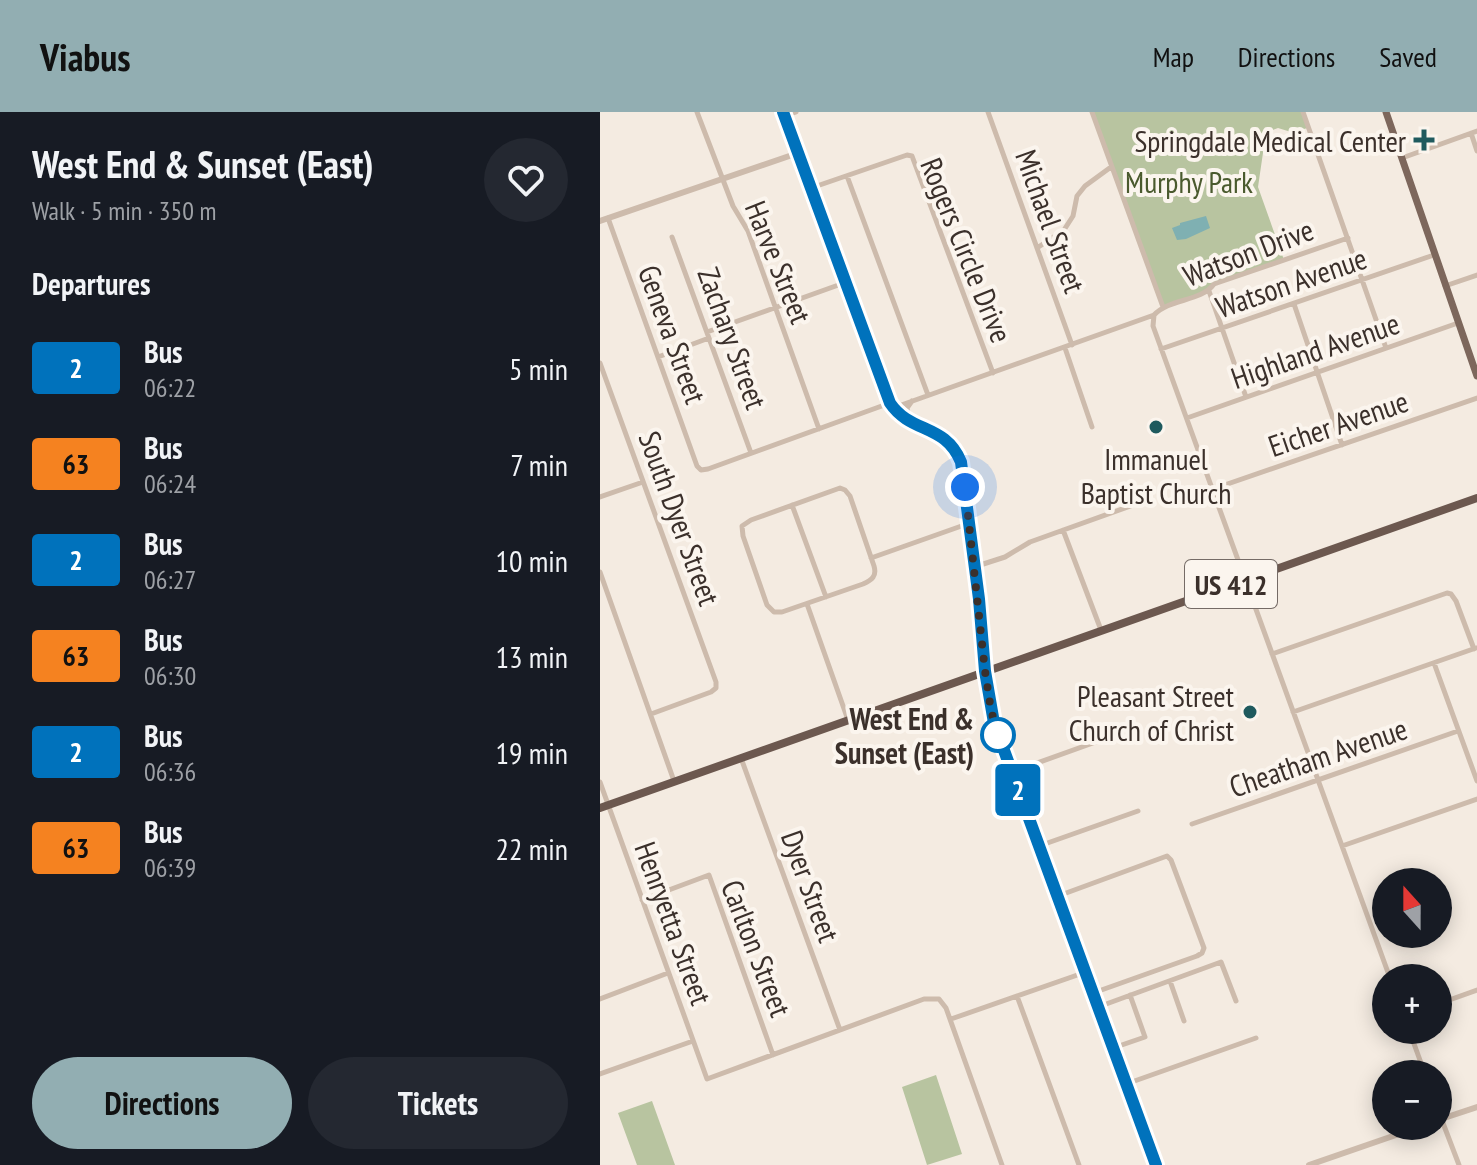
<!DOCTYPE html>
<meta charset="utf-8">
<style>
:root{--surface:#171b24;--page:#242831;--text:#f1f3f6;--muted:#9ea1a6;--accent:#92aeb2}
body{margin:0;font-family:"PT Sans Narrow",sans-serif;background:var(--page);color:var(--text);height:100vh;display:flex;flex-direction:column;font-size:30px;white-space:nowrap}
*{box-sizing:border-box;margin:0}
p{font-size:26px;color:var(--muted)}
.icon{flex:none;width:44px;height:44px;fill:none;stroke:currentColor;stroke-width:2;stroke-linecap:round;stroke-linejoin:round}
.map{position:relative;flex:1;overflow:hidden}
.side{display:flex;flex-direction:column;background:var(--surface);width:600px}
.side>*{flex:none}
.badge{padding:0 16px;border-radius:6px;font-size:28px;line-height:52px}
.needle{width:52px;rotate:339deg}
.tools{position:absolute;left:772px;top:756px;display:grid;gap:16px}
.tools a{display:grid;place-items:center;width:80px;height:80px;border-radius:50%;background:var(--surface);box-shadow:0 4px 20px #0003;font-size:40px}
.you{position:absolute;width:40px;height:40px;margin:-20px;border:6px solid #fff;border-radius:50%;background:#1a73e8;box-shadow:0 0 0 12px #1a73e833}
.map>.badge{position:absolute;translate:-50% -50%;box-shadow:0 0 0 4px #fff}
h2{padding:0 32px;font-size:30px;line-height:72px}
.round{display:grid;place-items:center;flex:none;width:84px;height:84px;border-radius:42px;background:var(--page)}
.headline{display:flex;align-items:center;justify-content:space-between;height:136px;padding:0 32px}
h1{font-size:38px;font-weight:700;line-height:60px}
.action{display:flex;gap:16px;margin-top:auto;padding:16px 32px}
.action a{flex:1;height:92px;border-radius:48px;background:var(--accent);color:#111;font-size:32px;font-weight:700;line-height:92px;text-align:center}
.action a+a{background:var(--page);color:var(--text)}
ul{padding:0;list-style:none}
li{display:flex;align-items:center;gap:24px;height:96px;padding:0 32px}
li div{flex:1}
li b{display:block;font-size:30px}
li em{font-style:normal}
li .badge{min-width:88px;font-weight:700;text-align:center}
header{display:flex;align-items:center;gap:48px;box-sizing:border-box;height:112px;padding:0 40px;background:var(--accent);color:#111}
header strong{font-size:38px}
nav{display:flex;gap:44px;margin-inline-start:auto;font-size:28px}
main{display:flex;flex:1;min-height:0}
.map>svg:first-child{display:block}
.park{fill:#b8c4a0}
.water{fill:#7fb0b2}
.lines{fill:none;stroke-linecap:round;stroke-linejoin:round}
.minor{stroke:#cdbbac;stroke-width:5}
.tertiary{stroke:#cdbbac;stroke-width:6}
.primary{stroke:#7d675c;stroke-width:7}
.trunk{stroke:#6c584f;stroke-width:8}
.line-casing{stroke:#fff;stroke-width:18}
.line{stroke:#0072bc;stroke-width:12}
.walk{stroke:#3b302b;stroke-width:8;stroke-dasharray:0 14.4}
.poi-dot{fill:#1f5a5e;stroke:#fbf5ee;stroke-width:3}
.stop-dot{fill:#fff;stroke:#0072bc;stroke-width:4}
.labels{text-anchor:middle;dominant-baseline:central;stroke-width:8;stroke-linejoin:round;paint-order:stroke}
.shield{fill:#fbf5ee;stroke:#756b66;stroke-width:2}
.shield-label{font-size:28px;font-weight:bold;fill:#3b302b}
.poi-label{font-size:30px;fill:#3b302b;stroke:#fbf5ee;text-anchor:end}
.park-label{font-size:30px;fill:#4a5a2e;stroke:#fbf5ee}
.street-label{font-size:30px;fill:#3b302b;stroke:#fbf5ee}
.stop-label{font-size:30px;font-weight:bold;fill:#3b302b;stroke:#fbf5ee;text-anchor:end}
</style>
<header>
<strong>Viabus</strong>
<nav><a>Map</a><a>Directions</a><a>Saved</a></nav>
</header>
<main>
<section class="side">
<div class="headline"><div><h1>West End &amp; Sunset (East)</h1><p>Walk · 5 min · 350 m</p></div><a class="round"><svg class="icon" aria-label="heart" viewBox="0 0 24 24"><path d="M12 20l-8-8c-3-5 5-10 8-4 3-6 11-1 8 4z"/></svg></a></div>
<h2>Departures</h2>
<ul>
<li><span class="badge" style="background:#0072bc;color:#fff">2</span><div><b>Bus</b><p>06:22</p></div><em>5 min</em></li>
<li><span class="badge" style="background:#f58220;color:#111">63</span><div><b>Bus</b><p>06:24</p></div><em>7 min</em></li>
<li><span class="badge" style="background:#0072bc;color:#fff">2</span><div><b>Bus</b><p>06:27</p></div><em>10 min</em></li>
<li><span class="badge" style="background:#f58220;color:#111">63</span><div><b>Bus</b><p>06:30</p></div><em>13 min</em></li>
<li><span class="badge" style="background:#0072bc;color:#fff">2</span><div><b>Bus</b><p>06:36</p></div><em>19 min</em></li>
<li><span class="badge" style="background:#f58220;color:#111">63</span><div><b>Bus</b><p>06:39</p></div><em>22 min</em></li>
</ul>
<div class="action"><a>Directions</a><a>Tickets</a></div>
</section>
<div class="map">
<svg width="877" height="1053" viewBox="0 0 877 1053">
<rect width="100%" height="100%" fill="#f4ebe1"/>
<path class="park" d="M492,0H703L708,16L691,20L678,16L670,19L664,34L658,75L684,148L614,172L609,179L563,195Z
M336,963L362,1042L327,1053L302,975Z
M52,989L75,1053H37L18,1001Z"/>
<path class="water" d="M606,104L610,116L586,127L577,128L572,116L580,113V111Z"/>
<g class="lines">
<path class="minor" d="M97,0L133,94L148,119L219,317
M388,0L472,233
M492,0L563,195
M703,0L786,236
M185,4L196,0
M871,21L877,39
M802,46L877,19
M247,64L328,283
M211,76L307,43L312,44L393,261
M8,106L97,354L101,358L108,357L290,291
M72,125L151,341
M437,136L464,118L473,104L477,84L485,74L511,55
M845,174L877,163
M609,179L646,285
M694,192L742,333
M554,203L553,214L790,866
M107,220L244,171
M465,236L492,315
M561,237L834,143
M58,245L109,226
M0,251L116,570V576L111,580L51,602
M293,296L554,203C570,186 601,190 614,172L748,126
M587,306L858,211
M309,309L307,296L312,289
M240,376L245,378L250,384L274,454C277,464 272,468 263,472L182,500H174L167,493L143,424L142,414L151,408Z
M613,377L877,286
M0,385L43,370
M192,393L226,485
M463,418L501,518
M271,446L370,411
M374,455L405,445L430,430L536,392
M0,460L74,669
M207,492L248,608
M672,542L847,481L851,482L856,489L874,537
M834,551L877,669
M693,600L876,536
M141,646L240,918
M412,660L504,627
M0,670L107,967L324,887H339L346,896L402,1053
M592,712L858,619
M439,734L538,699
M742,734L877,687
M458,784L567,744L571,748L604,836L602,841L597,844L493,881
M42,788L109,763L173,943
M570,869L584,909
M417,884L479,1053
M0,887L68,861
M838,892L877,878
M498,895L621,850L636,889
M351,907L486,860
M809,918L825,962
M513,936L545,925L530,883
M0,962L93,929
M526,972L656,926
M838,998L859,1053"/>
<path class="tertiary" d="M183,0L290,291C307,317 337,312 354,336C368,354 368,397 371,420C374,449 378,478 380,506C384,541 386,577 394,611L556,1053
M0,109L198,41
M838,1008L877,995
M709,1053L822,1014"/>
<path class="primary" d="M786,0L877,264"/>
<path class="trunk" d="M0,696L877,386"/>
</g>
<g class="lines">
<defs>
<path id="line" d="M183,0L290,291C311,322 345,311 361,350L379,487L385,559L394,611L556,1053"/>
</defs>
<use href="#line" class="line-casing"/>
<use href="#line" class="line"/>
<path class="walk" d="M365,375L385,559L391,598L398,623"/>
</g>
<g class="poi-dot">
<path d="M820 16h8v8h8v8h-8v8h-8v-8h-8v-8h8z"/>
<circle cx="556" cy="315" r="8"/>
<circle cx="650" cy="600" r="8"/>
</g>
<circle class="stop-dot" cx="398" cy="623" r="16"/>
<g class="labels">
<rect class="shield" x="585" y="448" width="92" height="48" rx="6"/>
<g class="shield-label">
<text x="631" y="472">US 412</text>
</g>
<g class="poi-label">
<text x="806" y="28">Springdale Medical Center</text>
<text x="556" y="346" text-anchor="middle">Immanuel<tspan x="556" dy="34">Baptist Church</tspan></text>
<text x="634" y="583">Pleasant Street<tspan x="634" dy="34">Church of Christ</tspan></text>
</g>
<g class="park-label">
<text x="589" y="69">Murphy Park</text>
</g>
<g class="street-label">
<text transform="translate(451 109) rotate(70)">Michael Street</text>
<text transform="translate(367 138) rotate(68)">Rogers Circle Drive</text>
<text transform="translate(648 140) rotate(-21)">Watson Drive</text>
<text transform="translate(179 150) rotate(68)">Harve Street</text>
<text transform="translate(691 170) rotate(-19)">Watson Avenue</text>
<text transform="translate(73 222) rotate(70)">Geneva Street</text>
<text transform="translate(133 226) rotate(70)">Zachary Street</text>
<text transform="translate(715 238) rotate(-19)">Highland Avenue</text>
<text transform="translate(738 311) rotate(-19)">Eicher Avenue</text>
<text transform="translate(80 406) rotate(70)">South Dyer Street</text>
<text transform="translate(718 645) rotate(-19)">Cheatham Avenue</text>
<text transform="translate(211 774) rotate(70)">Dyer Street</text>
<text transform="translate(74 811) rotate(70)">Henryetta Street</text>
<text transform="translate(157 836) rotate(69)">Carlton Street</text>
</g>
<g class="stop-label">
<text x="374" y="606">West End &amp;<tspan x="374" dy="34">Sunset (East)</tspan></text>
</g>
</g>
</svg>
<div class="tools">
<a><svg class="needle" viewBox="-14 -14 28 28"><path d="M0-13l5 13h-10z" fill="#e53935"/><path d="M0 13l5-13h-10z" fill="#9ea1a6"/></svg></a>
<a>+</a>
<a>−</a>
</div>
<div class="you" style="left:365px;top:375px"></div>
<b class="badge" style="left:418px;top:678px;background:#0072bc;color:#fff">2</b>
</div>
</main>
